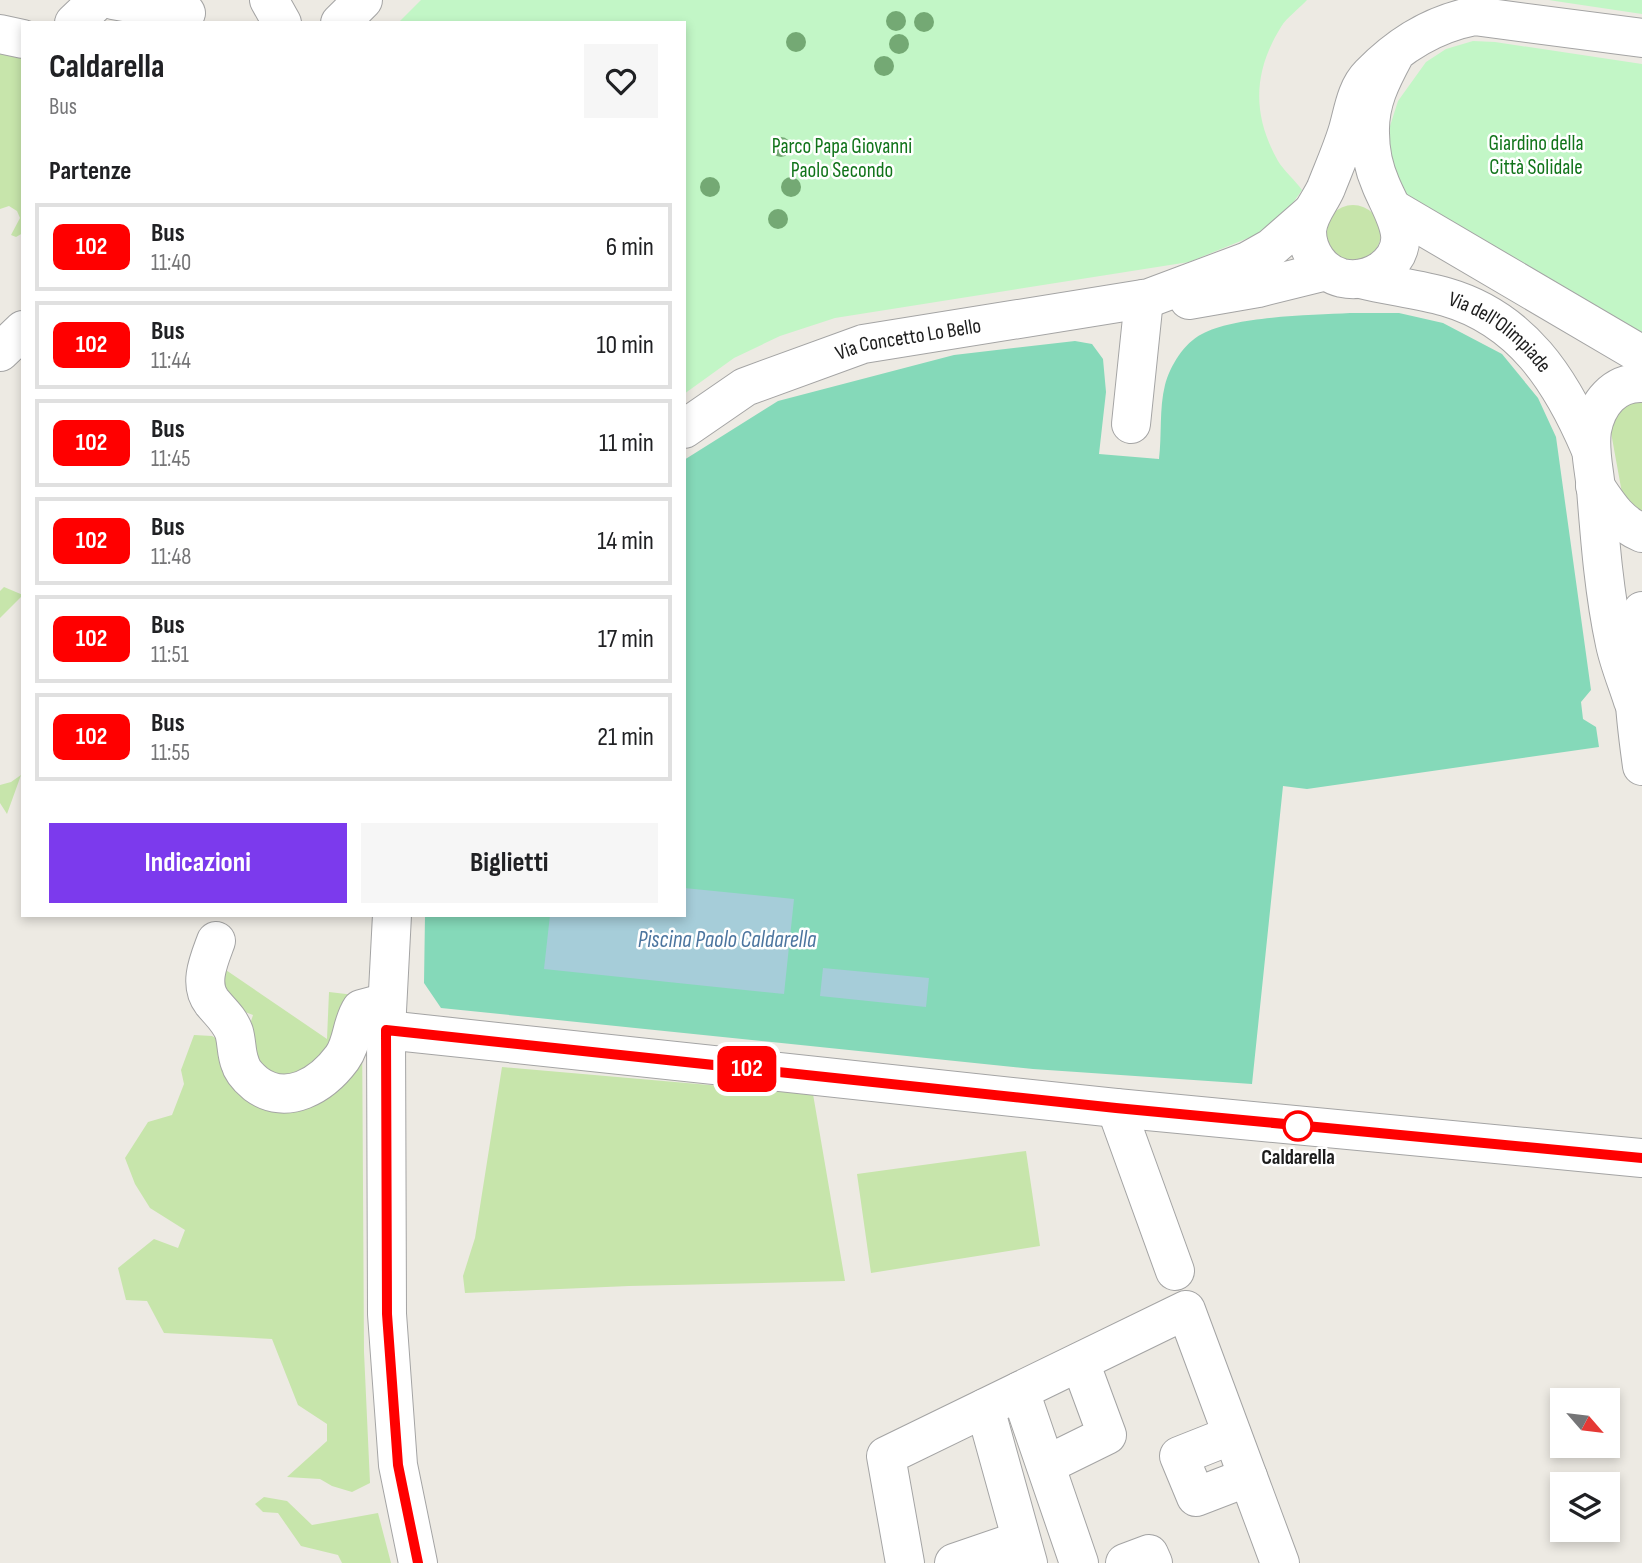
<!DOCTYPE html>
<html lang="it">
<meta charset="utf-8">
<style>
:root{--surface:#fff;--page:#f6f6f6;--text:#202124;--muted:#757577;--line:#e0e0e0;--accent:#7c3aed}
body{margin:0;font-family:"Sofia Sans Condensed",sans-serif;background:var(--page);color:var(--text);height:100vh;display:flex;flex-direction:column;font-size:26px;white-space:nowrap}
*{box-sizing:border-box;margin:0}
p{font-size:23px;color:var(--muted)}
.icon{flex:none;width:38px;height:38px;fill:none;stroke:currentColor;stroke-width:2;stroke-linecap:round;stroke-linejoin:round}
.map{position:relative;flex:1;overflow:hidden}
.side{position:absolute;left:21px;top:21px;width:665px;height:896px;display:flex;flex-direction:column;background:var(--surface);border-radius:0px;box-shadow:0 4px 10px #0003}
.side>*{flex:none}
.badge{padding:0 14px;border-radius:10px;font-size:24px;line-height:46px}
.needle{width:46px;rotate:118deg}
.fabs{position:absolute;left:1550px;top:1388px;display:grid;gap:14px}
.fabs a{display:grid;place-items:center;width:70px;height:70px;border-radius:0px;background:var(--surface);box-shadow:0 4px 10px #0003;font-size:35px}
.map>.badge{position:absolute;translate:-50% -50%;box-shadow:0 0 0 4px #fff}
h2{padding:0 28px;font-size:26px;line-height:63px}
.round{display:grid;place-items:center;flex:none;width:74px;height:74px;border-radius:0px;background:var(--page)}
.summary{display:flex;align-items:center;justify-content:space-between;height:119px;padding:0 28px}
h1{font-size:33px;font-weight:700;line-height:52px}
.cta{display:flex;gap:14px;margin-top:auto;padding:14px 28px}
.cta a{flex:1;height:80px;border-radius:0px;background:var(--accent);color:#fff;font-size:28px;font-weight:700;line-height:80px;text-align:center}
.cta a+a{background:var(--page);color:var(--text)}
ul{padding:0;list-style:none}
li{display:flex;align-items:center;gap:21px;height:88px;margin:0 14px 10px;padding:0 14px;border:4px solid var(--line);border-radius:0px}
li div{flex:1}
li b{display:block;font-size:26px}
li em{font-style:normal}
li .badge{min-width:77px;font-weight:700;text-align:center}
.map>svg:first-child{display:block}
.grass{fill:#c7e5ab}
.park{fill:#c2f6c6}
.pitch{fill:#85d9b9}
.water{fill:#a6cdd9}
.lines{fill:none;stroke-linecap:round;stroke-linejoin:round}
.minor-casing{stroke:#a4a4a4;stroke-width:40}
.minor{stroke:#fff;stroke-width:38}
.tree{fill:#74a974}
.line-casing{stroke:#fff;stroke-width:16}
.line{stroke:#f00;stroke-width:10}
.stop-dot{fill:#fff;stroke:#f00;stroke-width:3.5}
.labels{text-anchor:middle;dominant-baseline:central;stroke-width:5;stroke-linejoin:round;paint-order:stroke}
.park-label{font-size:21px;fill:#11741a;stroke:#fff}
.street-label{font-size:21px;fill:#1d1d1d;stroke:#fff}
.stop-label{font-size:21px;font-weight:bold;fill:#1d1d1d;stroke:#fff}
.water-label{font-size:23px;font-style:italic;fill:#4c759f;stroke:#fff}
</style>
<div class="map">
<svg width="1642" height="1563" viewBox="0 0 1642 1563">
<rect width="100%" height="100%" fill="#edeae3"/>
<path class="grass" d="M0,49L23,54V233L16,237L11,235L20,218L17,211L9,206L0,209Z
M1325 233a28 28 0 1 1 56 0a28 28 0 1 1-56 0Z
M1642,394V515L1622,493L1610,427L1615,409Z
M4,587L23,595L0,618V591Z
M21,775L7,814L0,803V785L11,782Z
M220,966L327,1039L329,992L363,996L334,1058L271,1086L245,1040L253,1015L232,1007L225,991Z
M362,1021L364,1352L370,1483L352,1492L332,1486L320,1479L287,1477L327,1441V1424L298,1405L272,1339L164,1333L147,1301L126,1300L118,1268L154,1239L178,1248L185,1230L150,1208L135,1184L125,1158L148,1122L172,1115L184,1084L181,1070L194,1035L212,1036L224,1043L280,1109Z
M502,1067L813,1094L845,1281L629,1286L465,1293L463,1276L475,1238Z
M1026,1151L1040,1246L871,1273L857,1174Z
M264,1497L287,1501L312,1525L378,1513L391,1563H342L338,1555L301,1546L278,1513L263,1512L255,1504Z"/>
<path class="park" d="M421,0H1307C1299,9 1287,17 1281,27C1253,72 1252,115 1278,161C1284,171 1295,180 1302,190L1288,210L1258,234L1189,262L835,318L780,336L734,358L684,394V23H398Z
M1549,0H1642V14L1555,1Z
M1473,41L1495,42L1642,64V342L1407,197L1394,168L1390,144V126L1398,101L1426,62L1446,49Z"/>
<path class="pitch" d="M1350,313H1399L1443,323L1502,354L1538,398L1556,437L1591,690L1581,702L1583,719L1596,727L1599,747L1307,789L1283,786L1252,1084L1033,1069L441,1008L424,983L425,915H684V460L778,401L954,355L1075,341L1092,344L1103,359L1106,392L1099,454L1159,459C1162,435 1159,409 1165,385C1170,366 1184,343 1202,334C1234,316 1312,315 1350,313Z"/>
<path class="water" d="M684,888L794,899L784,994L544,969L550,915H684Z
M823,968L929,978L926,1007L820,996Z"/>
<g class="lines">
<defs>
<g id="minor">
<path d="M113,0L186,13"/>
<path d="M269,0L282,23"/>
<path d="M74,23L98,0"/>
<path d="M340,23L363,0"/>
<path d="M0,34L23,39"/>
<path d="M1395,54C1381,80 1369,103 1370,133C1370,151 1374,169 1381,185C1393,214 1417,244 1382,270C1370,278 1356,281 1342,278C1321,273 1307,252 1307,231C1308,214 1320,202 1326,188C1333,170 1341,152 1347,133C1353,114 1355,90 1370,75C1400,44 1433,24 1474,16L1642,38"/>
<path d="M1395,210L1642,355"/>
<path id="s1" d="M1361,279C1389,286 1418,289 1446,297C1522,319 1561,380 1590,448"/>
<path d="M1189,300L1258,288L1326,271"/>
<path d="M0,352L23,330"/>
<path d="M1131,424L1144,299"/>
<path id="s2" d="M684,429L745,387L863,344L1149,298L1248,261L1271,248L1311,213"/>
<path d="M1595,486C1609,507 1619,523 1642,533"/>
<path d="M1642,611C1629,667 1634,709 1642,766"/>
<path d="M1633,701C1627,682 1619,663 1615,644C1604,593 1600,540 1596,489C1594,468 1589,450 1592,430C1597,404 1614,382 1642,383"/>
<path d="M392,915L386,1030L387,1314L398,1465L418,1563"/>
<path d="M216,941C209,960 198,984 212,1002C221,1013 229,1019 234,1032C237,1042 236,1053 240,1063C242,1071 250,1079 256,1084C287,1107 322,1085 342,1058C353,1043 351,1024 361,1009L387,1002"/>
<path d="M386,1030L1116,1108L1642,1158"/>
<path d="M1116,1108L1175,1271"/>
<path d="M1020,1391L1079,1563"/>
<path d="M985,1408L1028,1563"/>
<path d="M1232,1435L1179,1456L1196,1497L1248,1477"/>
<path d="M1046,1465L1107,1435L1080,1362"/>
<path d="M905,1563L886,1456L1186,1310L1280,1563"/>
<path d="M954,1563L1021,1540"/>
<path d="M1125,1563L1149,1554L1153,1563"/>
</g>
</defs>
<use href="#minor" class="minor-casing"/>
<use href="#minor" class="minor"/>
</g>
<g class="tree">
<circle cx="896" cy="21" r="10"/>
<circle cx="924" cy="22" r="10"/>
<circle cx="796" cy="42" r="10"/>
<circle cx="899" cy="44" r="10"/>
<circle cx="884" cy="66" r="10"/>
<circle cx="781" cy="147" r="10"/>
<circle cx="710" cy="187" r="10"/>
<circle cx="791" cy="187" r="10"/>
<circle cx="778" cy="219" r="10"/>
</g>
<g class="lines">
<defs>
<path id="line" d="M418,1563L398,1465L387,1314L386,1030L1116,1108L1642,1158"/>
</defs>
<use href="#line" class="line-casing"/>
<use href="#line" class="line"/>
</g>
<circle class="stop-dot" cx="1298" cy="1126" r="14"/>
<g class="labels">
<g class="park-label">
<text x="1536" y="143">Giardino della<tspan x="1536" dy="24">Città Solidale</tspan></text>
<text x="842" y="146">Parco Papa Giovanni<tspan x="842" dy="24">Paolo Secondo</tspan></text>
</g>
<g class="street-label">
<text stroke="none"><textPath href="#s1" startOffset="152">Via dell'Olimpiade</textPath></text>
<text stroke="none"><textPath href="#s2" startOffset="245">Via Concetto Lo Bello</textPath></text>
</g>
<g class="stop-label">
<text x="1298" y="1157">Caldarella</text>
</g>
<g class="water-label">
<text x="727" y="940">Piscina Paolo Caldarella</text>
</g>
</g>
</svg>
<div class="fabs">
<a><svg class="needle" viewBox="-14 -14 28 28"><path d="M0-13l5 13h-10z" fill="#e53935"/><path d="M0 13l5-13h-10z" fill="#757577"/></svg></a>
<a><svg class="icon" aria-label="layers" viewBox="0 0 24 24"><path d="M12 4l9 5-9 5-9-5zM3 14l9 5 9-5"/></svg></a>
</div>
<b class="badge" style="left:747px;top:1069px;background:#f00;color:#fff">102</b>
<section class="side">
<div class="summary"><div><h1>Caldarella</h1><p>Bus</p></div><a class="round"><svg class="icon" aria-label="heart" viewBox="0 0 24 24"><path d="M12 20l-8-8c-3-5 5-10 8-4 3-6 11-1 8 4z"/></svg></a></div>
<h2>Partenze</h2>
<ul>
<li><span class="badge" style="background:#f00;color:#fff">102</span><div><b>Bus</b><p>11:40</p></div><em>6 min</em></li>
<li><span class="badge" style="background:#f00;color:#fff">102</span><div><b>Bus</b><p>11:44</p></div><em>10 min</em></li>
<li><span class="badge" style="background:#f00;color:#fff">102</span><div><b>Bus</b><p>11:45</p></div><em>11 min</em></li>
<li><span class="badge" style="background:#f00;color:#fff">102</span><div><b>Bus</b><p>11:48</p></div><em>14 min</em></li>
<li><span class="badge" style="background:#f00;color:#fff">102</span><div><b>Bus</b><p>11:51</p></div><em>17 min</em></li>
<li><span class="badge" style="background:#f00;color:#fff">102</span><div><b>Bus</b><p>11:55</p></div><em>21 min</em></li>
</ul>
<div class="cta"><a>Indicazioni</a><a>Biglietti</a></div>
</section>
</div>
